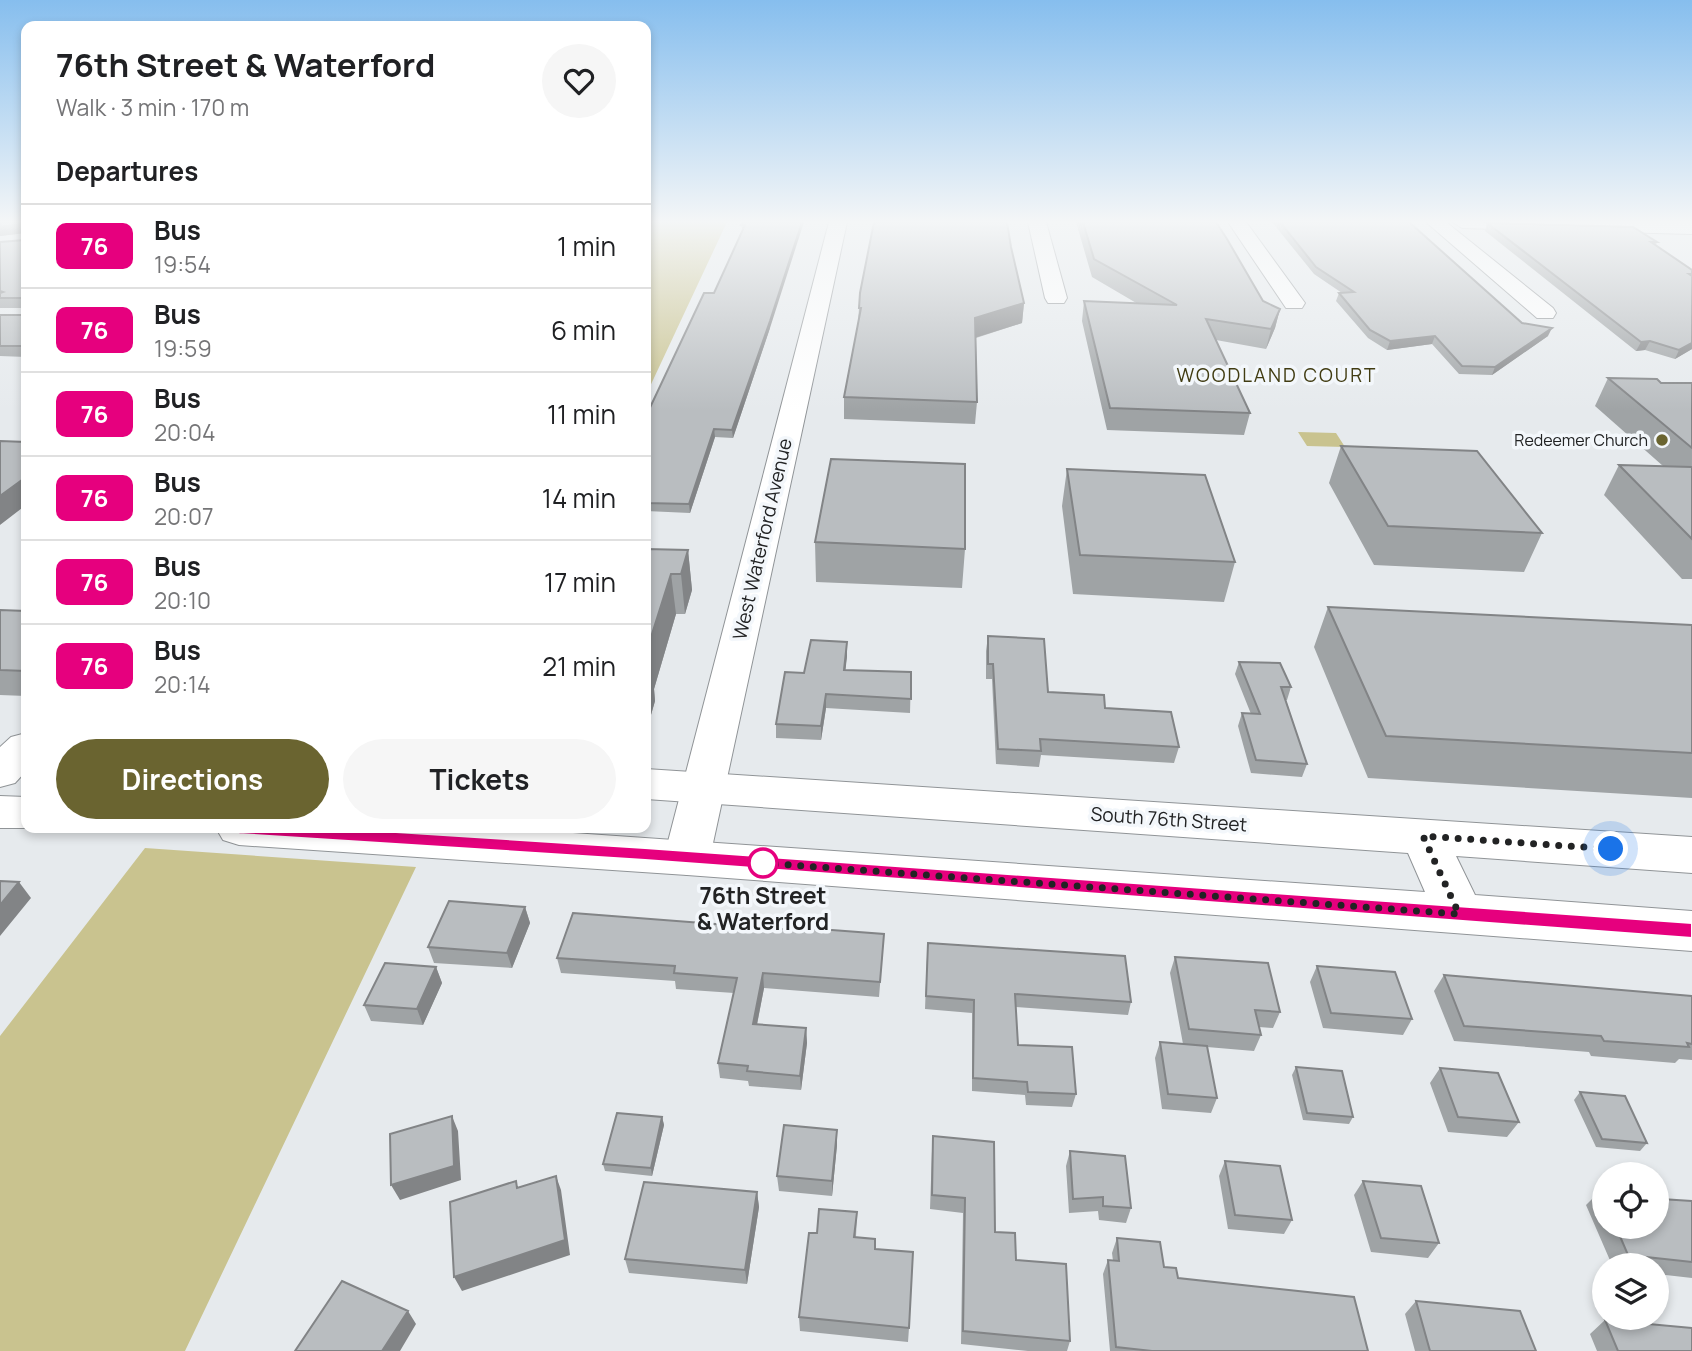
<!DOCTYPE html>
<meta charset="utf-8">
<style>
:root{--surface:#fff;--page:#f6f6f6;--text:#202124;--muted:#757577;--line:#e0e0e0;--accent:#6a6430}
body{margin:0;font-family:Manrope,sans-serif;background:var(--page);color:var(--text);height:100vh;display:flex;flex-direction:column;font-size:26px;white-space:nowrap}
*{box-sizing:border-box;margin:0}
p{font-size:23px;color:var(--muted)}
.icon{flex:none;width:38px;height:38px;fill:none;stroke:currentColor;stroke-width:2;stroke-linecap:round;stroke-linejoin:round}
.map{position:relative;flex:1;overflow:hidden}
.drawer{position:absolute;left:21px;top:21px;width:630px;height:812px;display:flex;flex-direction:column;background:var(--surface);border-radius:14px;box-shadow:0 4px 10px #0003}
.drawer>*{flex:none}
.badge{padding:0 14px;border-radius:10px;font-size:24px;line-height:46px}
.buttons{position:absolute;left:1592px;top:1162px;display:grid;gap:14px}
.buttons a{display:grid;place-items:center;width:77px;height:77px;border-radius:50%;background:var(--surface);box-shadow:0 4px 10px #0003;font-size:35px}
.you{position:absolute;width:35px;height:35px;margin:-18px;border:5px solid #fff;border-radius:50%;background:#1a73e8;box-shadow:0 0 0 10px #1a73e833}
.map>.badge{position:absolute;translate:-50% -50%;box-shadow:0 0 0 4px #fff}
h2{padding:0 35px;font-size:26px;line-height:63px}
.round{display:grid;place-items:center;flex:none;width:74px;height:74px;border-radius:37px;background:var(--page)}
.headline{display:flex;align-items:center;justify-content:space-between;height:119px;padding:0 35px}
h1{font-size:33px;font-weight:700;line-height:52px}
.action{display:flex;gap:14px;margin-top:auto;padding:14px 35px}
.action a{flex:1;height:80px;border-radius:42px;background:var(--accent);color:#fff;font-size:28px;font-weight:700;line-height:80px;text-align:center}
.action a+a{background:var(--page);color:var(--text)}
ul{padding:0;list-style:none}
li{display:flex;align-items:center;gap:21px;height:84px;padding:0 35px;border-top:2px solid var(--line)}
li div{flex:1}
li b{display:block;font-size:26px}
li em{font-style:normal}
li .badge{min-width:77px;font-weight:700;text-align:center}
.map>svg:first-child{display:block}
.green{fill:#c9c38f}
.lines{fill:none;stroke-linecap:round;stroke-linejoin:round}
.minor-casing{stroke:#909497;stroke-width:2}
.major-casing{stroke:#909497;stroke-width:2}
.minor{fill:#fff;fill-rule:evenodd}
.major{fill:#fff;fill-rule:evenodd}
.wall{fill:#9fa3a5}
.shaded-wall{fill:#828486}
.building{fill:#b9bdc0;stroke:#828486;stroke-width:2}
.line{fill:#e6007e;stroke:#fff;stroke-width:2}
.walk{stroke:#222324;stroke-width:7;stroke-dasharray:0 12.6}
.poi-dot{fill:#6a6430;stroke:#f3f7fb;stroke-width:2.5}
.stop-dot{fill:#fff;stroke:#e6007e;stroke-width:3.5}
.labels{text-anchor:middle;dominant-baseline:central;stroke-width:7;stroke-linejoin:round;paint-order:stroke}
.far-poi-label{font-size:16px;fill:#222324;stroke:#f3f7fb;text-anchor:end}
.far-quarter-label{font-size:19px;letter-spacing:2px;fill:#413c12;stroke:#f3f7fb}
.street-label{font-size:19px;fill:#222324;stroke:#f3f7fb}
.near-stop-label{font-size:23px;font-weight:bold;fill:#222324;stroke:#f3f7fb}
</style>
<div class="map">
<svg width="1692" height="1351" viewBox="0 0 1692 1351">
<rect width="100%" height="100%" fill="#e6eaed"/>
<path class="green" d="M646,222H727L646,395Z
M1298,432L1336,433L1345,447L1307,446Z
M145,848L416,867L185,1351H0V1036Z"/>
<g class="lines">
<defs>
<path id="minor" d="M829,222H847L710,857L703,869L687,875L671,869L664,857Z
M1028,222H1046L1067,298L1064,303H1048L1045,298Z
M1228,222H1246L1305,303L1302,308H1286Z
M1426,222H1446L1553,308L1556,313L1553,318H1537Z
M1453,222H1692V234L1462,228Z"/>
<path id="major" d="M26,733V771L15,783L0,787V747L11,737Z
M646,769L1692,837V873L1456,856L1475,895L1692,911V951L687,875L239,845L223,840L216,828H502L1425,892L1408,853L646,799Z
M0,796L26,797V828H31H0Z"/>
</defs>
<use href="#minor" class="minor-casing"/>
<use href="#major" class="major-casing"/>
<use href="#minor" class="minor"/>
<use href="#major" class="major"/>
</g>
<path class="wall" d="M0,222H26V357L0,356V315H23V308H0V242L24,240V233L0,236Z
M743,222L770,328L733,438L715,437L690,513L646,511V416L714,293L743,231L741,225Z
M1076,222H1216L1263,301L1280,309L1275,328L1266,349L1216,340L1250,413L1244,435L1107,430L1082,321L1084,301L1138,304L1092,277Z
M1272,222H1409L1522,323L1548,336L1492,375L1459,374L1432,344L1387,350L1368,338L1336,301L1339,293H1342L1314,274Z
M1487,223L1657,242L1656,245L1692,270V349L1675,359L1645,350L1636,351L1485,231Z
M1011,247L1024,303L1022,323L976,338L977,402L975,424L844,419V397L858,322L859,308Z
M1608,378L1661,383H1692V579H1682L1604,495L1619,465L1663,466L1595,406Z
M1341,446L1542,533L1524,572L1374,565L1329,483Z
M1067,469L1235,562L1224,602L1073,594L1062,506Z
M815,542L965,549L962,588L816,582Z
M646,549L688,550L692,590L685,614H676L654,689L655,701L646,732Z
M1328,607L1692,625V798L1368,778L1314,647Z
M0,610L26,611V696L0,695Z
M988,636L1048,692L1105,708L1179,747L1174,763L1041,755L1039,767L996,764L992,679H986V651Z
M847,642V656L845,670L911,672L910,713L826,708L821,740L776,738V724L804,673Z
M1239,662L1291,687L1287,700H1286L1307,764L1302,777L1251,773L1238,726L1242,713L1251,714L1235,674Z
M525,907L530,923L512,968L434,963L428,947Z
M883,949L879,997L764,988L757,1025L806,1028L807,1043L801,1090L749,1086L748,1081L720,1078L718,1063L734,993L676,989L675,981L561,973L557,958Z
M927,956L1131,1002L1128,1015L1016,1007L1018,1045L1076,1094L1072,1107L1026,1105L1025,1095L972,1091V1013L925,1009Z
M1175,957L1280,1012L1273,1028L1259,1027L1261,1035L1254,1051L1207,1047L1217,1098L1211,1113L1162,1109L1155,1058L1160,1042L1183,1044L1170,973Z
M1317,966L1412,1019L1403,1035L1323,1028L1310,982Z
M436,967L442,983L423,1025L371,1021L364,1005Z
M1444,975L1692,996V1060L1679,1059L1675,1063L1591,1056L1589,1052L1454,1041L1434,991Z
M1296,1067L1353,1117L1349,1124L1303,1120L1292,1075Z
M1440,1068L1519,1122L1507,1137L1448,1132L1430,1083Z
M1580,1092L1647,1143L1640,1151L1596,1147L1574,1100Z
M662,1117L664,1125L652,1176L605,1171L603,1164Z
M933,1136L995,1232L1016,1260L1070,1341L1067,1351H1028L961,1344L963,1213L930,1209L932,1151Z
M837,1145L832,1196L779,1191L777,1176Z
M1070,1151L1131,1208L1126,1223L1099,1220L1098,1211L1069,1213L1066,1166Z
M1225,1161L1292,1220L1284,1234L1228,1229L1219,1176Z
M1363,1181L1439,1243L1428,1258L1371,1252L1354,1195Z
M1600,1191L1605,1202V1227H1657L1661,1199L1692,1201V1278L1657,1274V1265H1612L1586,1205Z
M757,1192L759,1207L747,1284L629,1273L625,1259Z
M857,1212L856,1237L875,1249L909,1328L908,1342L800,1331L799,1317L817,1233Z
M1117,1238L1164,1267L1178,1278L1368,1351H1110L1103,1274L1108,1260L1113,1261L1112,1253Z
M1416,1301L1536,1351H1415L1405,1314Z
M1605,1320L1692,1351H1597L1590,1334Z"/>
<path class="shaded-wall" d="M802,222H804L770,328L733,438L732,430Z
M24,224L26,233L0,236V227Z
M1024,303L1022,323L974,338L975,318Z
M1280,309L1275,328L1266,349L1271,329Z
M1552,328L1548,336L1492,375L1495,367Z
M1435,336L1432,344L1387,350L1390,341Z
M1650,341L1645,350L1636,351L1641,342Z
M1692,343V349L1675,359L1679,350Z
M714,429L715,437L690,513L689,504Z
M26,477V505L0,525V496Z
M688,550L692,590L685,614L681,574Z
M671,574L676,614L654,689L655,701L646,732V653Z
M847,642V656L844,684V670Z
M826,694V708L821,740V726Z
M19,882L31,898L0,936V905Z
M525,907L530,923L512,968L507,953Z
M436,967L442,983L423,1025L417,1009Z
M763,973L764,988L754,1039L753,1024Z
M806,1028L807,1043L801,1090L800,1076Z
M452,1116L458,1131L461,1180L400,1200L391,1185Z
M662,1117L664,1125L652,1176L651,1168Z
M837,1130V1145L832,1196V1181Z
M556,1176L561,1190L570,1255L462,1291L454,1277Z
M757,1192L759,1207L747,1284L745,1270Z
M408,1311L416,1324L400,1351H382Z"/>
<path class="building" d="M0,222H26V346H0V315H23V298H0V293L3,292L0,291V242L24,240V224L0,227Z
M743,222H802L770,321L732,430L714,429L689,504L646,503V416L704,293H714L745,225H741Z
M874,222H1007L1011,247L1024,303L975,318L977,402L844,397L861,308H859L860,293Z
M1083,222H1216L1227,239L1263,301L1280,309L1271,329L1206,319L1250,413L1110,408L1084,301L1177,305L1094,259Z
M1280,222H1409L1522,323L1552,328L1495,367L1462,366L1435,336L1390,341L1370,330L1339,293L1354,292L1316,267Z
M1487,223L1633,227L1657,242H1651L1692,270V274H1689L1692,276V343L1679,350L1650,341L1641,342Z
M1608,378L1657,379L1661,383H1692V448Z
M0,441L26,442V477L0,496Z
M1341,446L1477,451L1542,533L1388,526Z
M831,459L965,464V549L815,542Z
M1619,465L1692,467V539Z
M1067,469L1205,475L1235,562L1080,555Z
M646,549L688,550L681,574H671L646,653Z
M1328,607L1692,625V753L1386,736Z
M0,610L26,611V671L0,670Z
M988,636L1044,639L1048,692L1104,695L1105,708L1171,712L1179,747L1040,739L1041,751L998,749L993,664H988Z
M811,640L847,642L844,670L911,672V699L826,694L821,726L776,724L785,672L804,673Z
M646,659H649L646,670Z
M1239,662L1280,663L1291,687H1281L1307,764L1256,760L1242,713L1260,714Z
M0,881L19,882L0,905Z
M449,901L525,907L507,953L428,947Z
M573,913L806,931V928L884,934L880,982L763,973L753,1024L806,1028L800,1076L747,1071L748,1066L718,1063L737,978L674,973L675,966L557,958Z
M928,943L1125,956L1131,1002L1015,994L1018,1045L1072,1047L1076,1094L1028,1092L1027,1082L973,1078L974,1000L926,996Z
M1175,957L1268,963L1280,1012L1255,1010L1261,1035L1189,1029Z
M385,963L436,967L417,1009L364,1005Z
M1317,966L1395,972L1412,1019L1331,1013Z
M1444,975L1692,996V1044L1687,1043L1689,1047L1604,1041L1601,1036L1464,1026Z
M1160,1042L1207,1046L1217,1098L1168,1094Z
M1296,1067L1342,1071L1353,1117L1307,1113Z
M1440,1068L1498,1073L1519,1122L1458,1117Z
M1580,1092L1625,1096L1647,1143L1602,1139Z
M617,1113L662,1117L651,1168L603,1164Z
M452,1116L454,1166L391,1185L390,1134Z
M784,1125L837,1130L832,1181L777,1176Z
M933,1136L994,1142L995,1232L1015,1233L1016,1260L1066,1264L1070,1341L963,1331L965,1198L932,1195Z
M1070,1151L1125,1156L1131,1208L1103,1206V1197L1073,1199Z
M1225,1161L1280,1166L1292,1220L1235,1215Z
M556,1176L565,1240L454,1277L450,1202L516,1181L517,1188Z
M1363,1181L1421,1186L1439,1243L1381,1238Z
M644,1182L757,1192L745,1270L625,1259Z
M1600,1191H1605V1202Z
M1657,1196H1660L1661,1199L1692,1201V1262L1628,1255L1616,1227H1657Z
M819,1209L857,1212L854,1237L875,1239V1249L913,1252L909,1328L799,1317L809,1233H817Z
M1117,1238L1160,1242L1164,1267L1176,1268L1178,1278L1354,1297L1368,1351H1152L1116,1347L1108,1260L1119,1261Z
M342,1281L408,1311L382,1351H295Z
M1416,1301L1520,1311L1536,1351H1430Z
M1605,1320L1692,1328V1351H1618Z"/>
<linearGradient id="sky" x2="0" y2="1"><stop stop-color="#86beee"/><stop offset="0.54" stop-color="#f4f6f7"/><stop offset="1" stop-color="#f4f6f7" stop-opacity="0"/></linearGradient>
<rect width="1692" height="411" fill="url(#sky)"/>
<path class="line" d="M239,822L645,848L1692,923V938L645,860L239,834L231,828Z"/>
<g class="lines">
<path class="walk" d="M763,863L1459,914L1423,836L1611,849"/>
</g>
<circle class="poi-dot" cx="1662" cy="440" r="7"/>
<circle class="stop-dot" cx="763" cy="863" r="14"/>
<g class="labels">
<g class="far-poi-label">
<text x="1648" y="440">Redeemer Church</text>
</g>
<g class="far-quarter-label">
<text x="1277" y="375">WOODLAND COURT</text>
</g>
<g class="street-label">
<text transform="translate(762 539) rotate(-77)">West Waterford Avenue</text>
<text transform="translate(1169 819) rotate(4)">South 76th Street</text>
</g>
<g class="near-stop-label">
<text x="763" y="895">76th Street<tspan x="763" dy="26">&amp; Waterford</tspan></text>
</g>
</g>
</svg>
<div class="buttons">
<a><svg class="icon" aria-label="locate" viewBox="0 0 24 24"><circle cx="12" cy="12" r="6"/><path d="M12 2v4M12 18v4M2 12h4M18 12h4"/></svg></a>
<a><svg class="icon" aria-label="layers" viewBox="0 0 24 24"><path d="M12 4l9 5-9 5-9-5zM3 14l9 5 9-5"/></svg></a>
</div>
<div class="you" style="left:1611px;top:849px"></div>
<section class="drawer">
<div class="headline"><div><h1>76th Street &amp; Waterford</h1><p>Walk · 3 min · 170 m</p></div><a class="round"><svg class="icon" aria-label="heart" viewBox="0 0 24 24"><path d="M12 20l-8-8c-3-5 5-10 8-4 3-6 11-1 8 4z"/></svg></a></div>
<h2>Departures</h2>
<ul>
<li><span class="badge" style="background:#e6007e;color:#fff">76</span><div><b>Bus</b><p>19:54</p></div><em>1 min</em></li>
<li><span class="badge" style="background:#e6007e;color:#fff">76</span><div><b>Bus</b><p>19:59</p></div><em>6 min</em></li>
<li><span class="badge" style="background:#e6007e;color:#fff">76</span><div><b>Bus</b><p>20:04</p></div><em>11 min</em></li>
<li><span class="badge" style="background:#e6007e;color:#fff">76</span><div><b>Bus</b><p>20:07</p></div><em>14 min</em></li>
<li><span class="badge" style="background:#e6007e;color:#fff">76</span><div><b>Bus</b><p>20:10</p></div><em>17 min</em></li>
<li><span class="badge" style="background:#e6007e;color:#fff">76</span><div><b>Bus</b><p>20:14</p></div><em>21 min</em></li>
</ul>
<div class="action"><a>Directions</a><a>Tickets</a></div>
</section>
</div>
